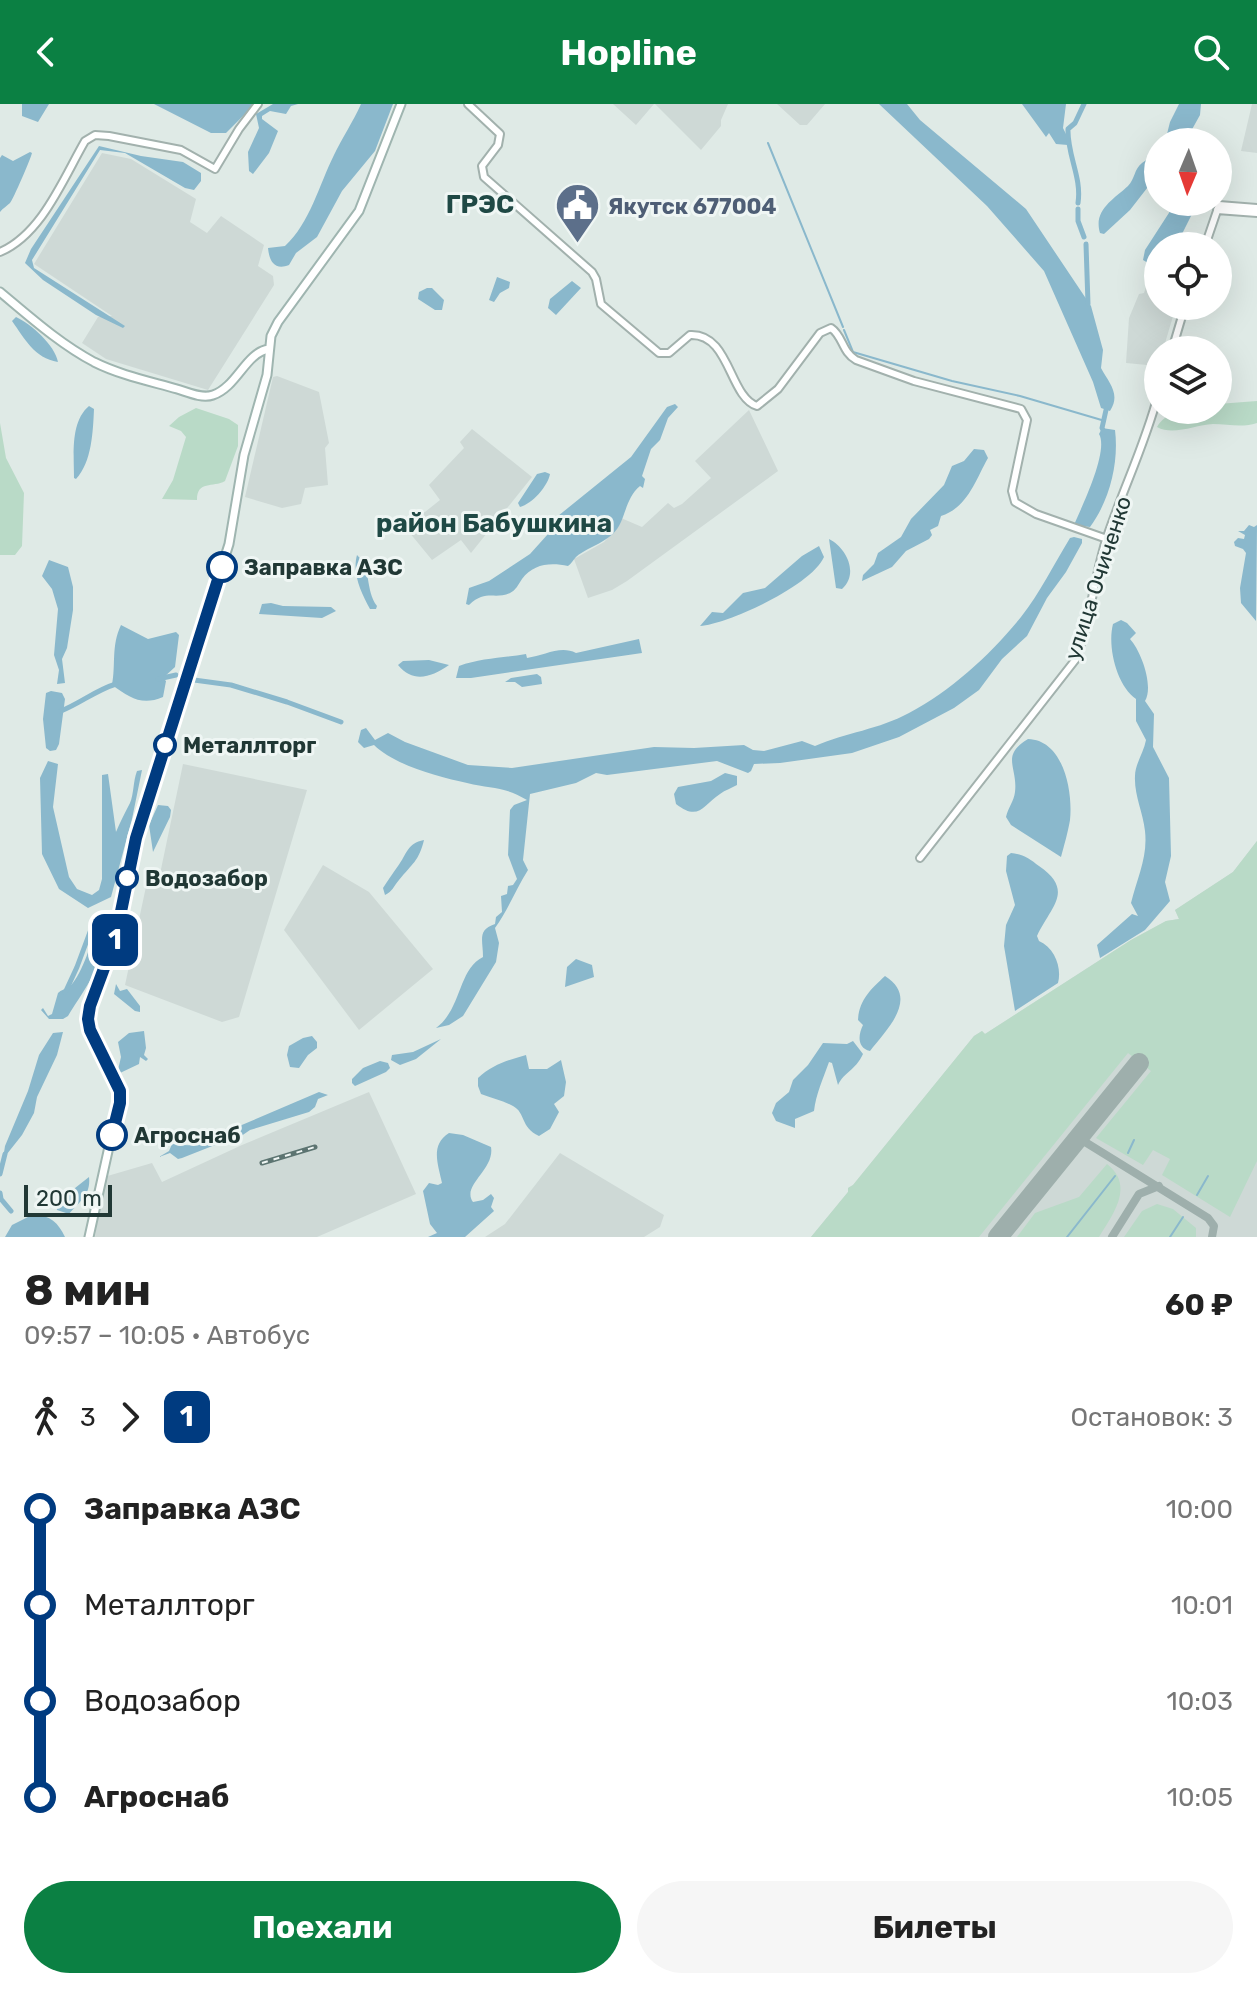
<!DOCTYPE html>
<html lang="ru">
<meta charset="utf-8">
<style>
:root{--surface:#fff;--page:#f6f6f6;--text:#222;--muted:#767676;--accent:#0b8043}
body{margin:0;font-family:Rubik,sans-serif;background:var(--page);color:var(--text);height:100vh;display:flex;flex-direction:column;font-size:30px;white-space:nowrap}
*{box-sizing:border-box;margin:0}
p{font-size:26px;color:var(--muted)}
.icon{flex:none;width:44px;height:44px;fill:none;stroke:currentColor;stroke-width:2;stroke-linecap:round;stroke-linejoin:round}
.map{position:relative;height:1133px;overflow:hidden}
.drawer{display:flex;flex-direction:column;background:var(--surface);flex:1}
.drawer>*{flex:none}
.badge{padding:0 16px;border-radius:12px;font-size:28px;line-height:52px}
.needle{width:52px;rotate:182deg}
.fabs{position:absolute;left:1144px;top:24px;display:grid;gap:16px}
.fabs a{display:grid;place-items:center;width:88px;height:88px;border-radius:50%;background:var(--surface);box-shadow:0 8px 32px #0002;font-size:40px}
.scale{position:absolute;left:24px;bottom:20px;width:88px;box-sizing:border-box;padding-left:8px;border:4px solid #213835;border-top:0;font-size:22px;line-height:28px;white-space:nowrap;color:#213835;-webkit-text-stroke:6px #eff6f4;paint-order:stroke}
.map>.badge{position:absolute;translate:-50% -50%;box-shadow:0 0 0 4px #fff}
.legs{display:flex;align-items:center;gap:12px;height:88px;padding:0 24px;font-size:26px}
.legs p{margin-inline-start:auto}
.head{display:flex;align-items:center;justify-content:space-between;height:136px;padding:0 24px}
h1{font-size:44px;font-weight:700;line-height:60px}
.button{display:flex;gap:16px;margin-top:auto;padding:16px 24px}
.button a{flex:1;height:92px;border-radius:48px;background:var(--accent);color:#fff;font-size:32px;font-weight:700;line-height:92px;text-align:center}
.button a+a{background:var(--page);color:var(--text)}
ul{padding:0 24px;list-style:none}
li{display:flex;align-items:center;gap:28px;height:96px;font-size:30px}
li i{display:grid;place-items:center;width:12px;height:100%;margin:0 10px;background:currentColor}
li i::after{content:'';width:20px;height:20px;margin:-10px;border:6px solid;border-radius:50%;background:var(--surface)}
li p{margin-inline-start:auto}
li:first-child i{background:linear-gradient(#0000 50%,currentColor 0)}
li:last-child i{background:linear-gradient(currentColor 50%,#0000 0)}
header{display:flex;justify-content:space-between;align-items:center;height:104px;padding:0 24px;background:var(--accent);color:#fff;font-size:36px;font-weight:700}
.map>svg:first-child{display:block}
.built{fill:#ced9d6}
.green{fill:#b9dac7}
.water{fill:#8ab8cc}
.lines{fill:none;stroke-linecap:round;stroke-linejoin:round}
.stream{stroke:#8ab8cc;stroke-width:2}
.river{stroke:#8ab8cc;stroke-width:5}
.taxiway{stroke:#9eafac;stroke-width:8}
.runway{stroke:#9eafac;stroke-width:20}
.tertiary-casing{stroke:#a2b1ad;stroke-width:10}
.secondary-casing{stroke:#9fb5b0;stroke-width:11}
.tertiary{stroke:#fff;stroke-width:6}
.secondary{stroke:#fff;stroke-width:7}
.rail-casing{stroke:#5c7471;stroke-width:5}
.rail{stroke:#eff6f4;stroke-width:2;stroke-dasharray:6;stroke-linecap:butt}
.line-1-casing{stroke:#fff;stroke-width:18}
.line-1{stroke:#003b80;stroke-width:12}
.stop-1-dot{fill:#fff;stroke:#003b80;stroke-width:4}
.labels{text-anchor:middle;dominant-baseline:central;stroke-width:6;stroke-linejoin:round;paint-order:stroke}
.service-label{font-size:22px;font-weight:bold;fill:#4e5e75;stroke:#eff6f4;text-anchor:start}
.stop-label{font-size:22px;font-weight:bold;fill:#213835;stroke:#eff6f4;text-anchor:start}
.street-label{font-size:22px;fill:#213835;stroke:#eff6f4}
.quarter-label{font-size:26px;font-weight:bold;fill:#1f4945;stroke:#eff6f4}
</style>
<header><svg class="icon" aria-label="back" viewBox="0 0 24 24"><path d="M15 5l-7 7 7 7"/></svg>Hopline<svg class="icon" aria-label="search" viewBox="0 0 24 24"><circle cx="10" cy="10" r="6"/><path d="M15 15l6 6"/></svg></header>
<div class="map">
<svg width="1257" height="1133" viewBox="0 0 1257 1133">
<rect width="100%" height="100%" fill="#dfeae6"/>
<path class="built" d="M613,0H654L636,21Z
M655,0H728L721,16V22L701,46Z
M777,0H825L807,21H800Z
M1252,0H1257V49L1241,47Z
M102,49L131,55L196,95L190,118L207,129L221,112L264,141L258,162L273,172L274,181L208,286L106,255L82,239L98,213L112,212L34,160Z
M1149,174L1158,177V202H1176L1163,246H1158V262L1126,259L1129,214L1139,190L1144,189Z
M277,272L319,288L329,339L325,344L328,381L305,384L301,400L282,404L245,393L273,273Z
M749,306L778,367L627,477L612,486L588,494L574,455L604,438L619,422L621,414L642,423L668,399L674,404L682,400L711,374L695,357Z
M472,325L532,373L471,449L461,436L432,456L400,417L425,408L440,396L429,381L464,344L460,338Z
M183,660L307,686L239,913L222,918L125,881L147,778L160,770Z
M1257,737V1133H811L848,1088V1084L853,1081L974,932L982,927L985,930L1131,836L1166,817L1179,815L1175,806L1233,768Z
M323,761L369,788L433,865L359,926L284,826Z
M369,988L416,1090L317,1133H95L104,1073L152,1059L162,1078L242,1041Z
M560,1049L664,1111L660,1123L644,1133H485L505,1120Z"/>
<path class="green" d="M1257,297V319C1242,324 1228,320 1213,320C1195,321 1173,332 1157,323C1169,302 1197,306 1218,306V300Z
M196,304L229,315L238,321V342L225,377C213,384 197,376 197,396L162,395L173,376L186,333L181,327L169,322L179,313Z
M0,319L6,354L24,389L22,442L15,451H0Z
M1257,737V1057L1230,1113L1162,1071L1170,1055L1153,1046L1143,1061L1096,1034L1151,967L1128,949L979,1133H811L848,1088V1084L853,1081L974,932L982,927L985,930L1131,836L1166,817L1179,815L1175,806L1233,768Z
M1107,1060C1135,1082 1113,1110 1099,1133H1017L1035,1109L1079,1093Z
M1157,1100L1173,1105L1196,1124V1133H1124L1142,1107Z"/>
<path class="water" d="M22,0H49L38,18L22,12Z
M154,0H255L226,29H211Z
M273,0H298L291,2L286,10L270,7L262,12V15L278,27L269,49L253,70L249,67L248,48L259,24L256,10Z
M361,0H393L375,47L342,87L317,133L296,149L289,161C274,167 269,156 268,144L285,142C310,119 319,81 334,51C342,34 353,18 361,0Z
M879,0H907L920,16L1026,105L1091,202L1103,246L1101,264C1109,279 1121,290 1110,307L1101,304L1093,278L1044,167L987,102Z
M1022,0H1066L1063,24L1069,36L1068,41L1056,40L1049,29L1046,33Z
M1179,0H1201L1200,11L1185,38H1165L1170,18Z
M99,42L141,52L183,58L201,69V77L194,86L185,84L125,49L100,46L32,156L34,164L125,222L123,224L96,211L43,176L25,159L31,145Z
M30,48L32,49C31,54 13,96 10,99C7,102 3,104 0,108V54L2,51L13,57Z
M1158,49V70L1130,106L1104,130L1100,129C1093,106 1114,95 1128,82C1135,75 1134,65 1142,59C1147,55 1153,53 1158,49Z
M1176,98H1198L1176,142H1158V157L1148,159L1143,156L1145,146Z
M497,173L510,178L509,184L500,189L494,198L489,196Z
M572,177L581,184L556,211L548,204L550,195Z
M427,184H432L444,196L442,206H435L418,195L419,188Z
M16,213C31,220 55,241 58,258C34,254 25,235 12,217Z
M675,300L678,303L668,314L660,336L651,345L642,372L645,375L643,384L640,382C627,393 626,409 619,422C609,439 590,441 576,453C573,456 571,460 568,462C550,458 533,460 522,475C518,481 516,486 510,489C494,496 486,485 469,501L466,500L469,484L489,477L530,450L557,420L558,412L631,353L667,303Z
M89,302L94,305C93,327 92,358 76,375L74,374C74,351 70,318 89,302Z
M1102,324L1115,326C1119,358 1110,396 1090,423L1074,421C1082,402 1109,347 1099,330Z
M974,345L984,346L988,354C975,377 968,403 941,412L938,422L930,426L932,431L929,435L906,447L892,463L862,477L863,471L874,460L878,449L901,433L911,415L944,381L952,362L964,357Z
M545,368L550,370C548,382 532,400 520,403L518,399L537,370Z
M1249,421L1254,423L1257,421L1256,517L1241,499L1240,484L1246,449L1243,445L1235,442L1234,438L1238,434L1244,435L1245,431L1238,427H1244Z
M1074,433L1082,435V439L1066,468L1047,494L1027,532L1002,555L979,586L954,604L899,633L852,649L780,659L754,660L751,667L748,669L717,657L607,671L596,669L576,679L530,690L523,756L528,766C516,785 508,806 495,824L499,839L496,858L463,912L449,921L436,924C462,905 458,865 483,853C483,836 477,826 495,820L496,813L502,808L501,792L507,790L508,782L513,781L517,775L508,751L510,706L514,701L527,696C504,682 491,685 467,679C439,673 394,661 374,641L364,644L358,638L361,626L366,624L375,636L388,629L405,638L468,661L512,664L654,643L694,644L744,641L753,646L764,647L802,637L815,642C845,629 880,625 909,609C952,586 990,551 1021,513C1040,489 1054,460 1070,434Z
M829,435C847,444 859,470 842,485L836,484Z
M819,442L824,453C812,481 729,520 700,522L712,508L723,509L743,489L765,484L802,452Z
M357,451C372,465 365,486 377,502L376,505H370C361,488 352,470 357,451Z
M49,456L68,463L73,483V506L67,544L62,555L65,579L57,580L59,566L54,551L58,505L52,485L42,472Z
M271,499L283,502L331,503L336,507L322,514L259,510L262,500Z
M1121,516L1127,519L1136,529L1130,535C1141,547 1154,582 1145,597L1154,610L1153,643L1169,674L1171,752L1165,778L1170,797L1145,826L1100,854L1097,841L1132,810L1138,812L1131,799C1137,774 1148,753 1145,727C1143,708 1134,691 1135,672C1135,660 1144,648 1146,636L1136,617V595C1117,582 1107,543 1113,520Z
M121,521L148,535L176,528L179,531L175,563L163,574L166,577L163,593C142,602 130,594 112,581C116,560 111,542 121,521Z
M639,535L642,549L471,574H456L459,562C481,554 503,554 526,550L527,554C544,552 560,541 576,549Z
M429,556L449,561C431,573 414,580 398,561L403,557Z
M537,570L541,573L542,580L522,583L515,578H505L511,574Z
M51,587L62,589L65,595L59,640L56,646L50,647L46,644L43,615L46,589Z
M1028,635C1064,636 1073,688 1070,716C1068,728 1064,742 1061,753L1011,721L1006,713C1008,704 1014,697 1015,688C1018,663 1000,652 1028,635Z
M48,657L58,660L53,703L69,773L77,785L92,791L99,786L102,775V671L108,670L116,728C120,718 125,709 130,699C134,690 133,677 137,667L142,666L132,715L111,793L88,804L59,785L42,750L40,674Z
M725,669L737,672V681C732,684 725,686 720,690C703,701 699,718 676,700L674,690L678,683L711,677Z
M158,701L168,702L171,706L170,713L153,748L149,721Z
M424,736C419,757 412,760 399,776C393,783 393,787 385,791L383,784C388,776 393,769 398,762C407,750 407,739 424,736Z
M1011,749C1023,750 1030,755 1039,762C1075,787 1051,802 1037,832L1039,837C1055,844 1062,864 1058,879L1015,907L1004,842L1006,821L1015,801L1006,767L1007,752Z
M133,815C137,830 134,851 119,857L126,822Z
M100,820L105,821C116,844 80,892 68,912L63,915H49L41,906L43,904L48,912L52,910L58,889C61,886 65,885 69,883C80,874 94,837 93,824Z
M576,855L592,861L594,873L565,883L567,863Z
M885,872C920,894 887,925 870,947C857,944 858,931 863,921L858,916C859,896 871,885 885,872Z
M116,880L120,887L127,885L140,902V908L135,907L114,890Z
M144,927L146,944L144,951L148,955L146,957L140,953L139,960L120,969L118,966L121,953L118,938L129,929Z
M63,928L57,951L37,993L34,1009L22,1031L3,1055L5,1042L28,987L39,951L53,929Z
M312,932L317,938V944L308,951L299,964L290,963L287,951L289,942L303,934Z
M441,935L416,955L400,961L391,956L392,951L413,948Z
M853,937L863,950C855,967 844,968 838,981L832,959L829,958C823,975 816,990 814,1007L795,1015V1024L776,1017L772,1009L776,999L789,988L793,976L808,961L823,939L847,940Z
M526,951L529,965H547L561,956L566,978L564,992L554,1000L559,1008L550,1025L539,1032C520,1023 526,1009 513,1002C504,997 491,994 481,990L478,982V974C492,961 508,956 526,951Z
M380,957L388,959L390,964L386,968L355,982L352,979V975L363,964Z
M319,988L328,991L318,995L315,1003L309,1008L250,1026L234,1037L220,1039L182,1054L178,1055L170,1049L159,1053L169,1047L172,1040C178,1040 186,1042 192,1041C206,1039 220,1026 235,1032L237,1023Z
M449,1029L463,1031L491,1043C495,1066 461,1081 473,1098L483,1096L491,1090L494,1094L491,1103L494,1107L465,1133H428L437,1129L430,1120L423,1087L429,1079L438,1081L442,1079C438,1060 430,1041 449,1029Z
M89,1073C91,1091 80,1097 69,1110L57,1106L56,1099Z
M32,1111C49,1110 58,1118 65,1133H5L12,1121Z"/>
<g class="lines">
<path class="stream" d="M768,39L843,223
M844,226L853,248L952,277L1020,292L1105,317
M1128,1049L1134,1036
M1197,1091L1208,1072
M1067,1133L1115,1072
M1170,1133L1183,1113"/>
<path class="river" d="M1078,99C1082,73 1067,51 1068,25L1075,19L1084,0
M1078,105V117L1084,133
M1086,140L1088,200
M1104,328L1102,324L1106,306
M158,575L176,571
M194,576L231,581L287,598L341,618
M61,607C81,599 96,586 116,580
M65,889L77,863L93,820
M0,1070L5,1050
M0,1089L1,1095L11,1107"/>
<path class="taxiway" d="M1077,1033L1208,1114L1214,1122L1212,1133
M1112,1133L1139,1090L1159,1082"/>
<path class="runway" d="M998,1133L1139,959"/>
<defs>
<path id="tertiary" d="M468,0L500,30L498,41L482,62L484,73L592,168L596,175L601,200L659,249H669L690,231C730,229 729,293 757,302L778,285L820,229L831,224C843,232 842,248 856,256L914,277L1021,305L1027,316L1012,387L1015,398L1036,410L1107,435
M1217,106L1257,109
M1205,142L1219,101L1257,104
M0,148C42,130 63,75 85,37L95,31L109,32L181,46L215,65L239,25L258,0
M1172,246L1185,202
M920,754L1076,555C1090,516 1094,475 1106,436C1122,387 1145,341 1158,291"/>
<path id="secondary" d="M0,188C30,213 60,240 94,258C120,271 149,277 177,285C187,288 202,295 213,291C237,283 246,248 269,245
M89,1133L120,993L116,975L90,926L88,915L90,902L113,841L136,734L229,440L244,351L267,271L271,232L278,218L359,107L401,0"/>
</defs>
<use href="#tertiary" class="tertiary-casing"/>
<use href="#secondary" class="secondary-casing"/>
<use href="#tertiary" class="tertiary"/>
<use href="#secondary" class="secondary"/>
<defs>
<path id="rail" d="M262,1059L315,1043"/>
</defs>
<use href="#rail" class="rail-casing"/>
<use href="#rail" class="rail"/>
</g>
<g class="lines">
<defs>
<path id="line-1" d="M112,1031L120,999V987L90,926L88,915L90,902L116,832L136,734L222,463"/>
</defs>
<use href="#line-1" class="line-1-casing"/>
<use href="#line-1" class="line-1"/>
</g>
<defs>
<symbol id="civic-pin" viewBox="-11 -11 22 30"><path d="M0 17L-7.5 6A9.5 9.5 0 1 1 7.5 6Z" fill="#5c6f8a" stroke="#eff6f4"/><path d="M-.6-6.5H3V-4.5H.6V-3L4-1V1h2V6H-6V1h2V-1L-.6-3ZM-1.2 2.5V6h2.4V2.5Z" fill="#fff"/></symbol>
</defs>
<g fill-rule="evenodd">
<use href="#civic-pin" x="552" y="76" width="51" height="69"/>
</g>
<g class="stop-1-dot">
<circle cx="222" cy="463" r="14"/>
<circle cx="165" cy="641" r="10"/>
<circle cx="127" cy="774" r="10"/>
<circle cx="112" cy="1031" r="14"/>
</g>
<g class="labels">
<g class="service-label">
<text x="608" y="102">Якутск 677004</text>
</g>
<g class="stop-label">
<text x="244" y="463">Заправка АЗС</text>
<text x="183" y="641">Металлторг</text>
<text x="145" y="774">Водозабор</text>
<text x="134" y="1031">Агроснаб</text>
</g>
<g class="street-label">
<text transform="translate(1098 474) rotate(-72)">улица Очиченко</text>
</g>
<g class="quarter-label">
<text x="480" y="100">ГРЭС</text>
<text x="494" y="419">район Бабушкина</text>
</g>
</g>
</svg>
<div class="fabs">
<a><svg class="needle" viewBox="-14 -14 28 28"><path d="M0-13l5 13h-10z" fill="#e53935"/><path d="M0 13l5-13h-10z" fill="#767676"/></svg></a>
<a><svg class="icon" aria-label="locate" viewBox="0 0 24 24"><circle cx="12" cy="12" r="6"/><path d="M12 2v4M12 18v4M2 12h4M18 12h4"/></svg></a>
<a><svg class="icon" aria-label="layers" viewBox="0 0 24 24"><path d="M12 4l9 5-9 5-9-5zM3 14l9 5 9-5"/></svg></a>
</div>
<div class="scale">200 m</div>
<b class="badge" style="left:115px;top:836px;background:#003b80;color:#fff">1</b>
</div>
<section class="drawer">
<div class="head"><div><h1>8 мин</h1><p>09:57 – 10:05 · Автобус</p></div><b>60 ₽</b></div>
<div class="legs"><svg class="icon" aria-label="walk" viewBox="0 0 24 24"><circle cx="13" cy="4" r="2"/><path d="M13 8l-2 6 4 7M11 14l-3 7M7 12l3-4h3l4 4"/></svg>3<svg class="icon" aria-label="forward" viewBox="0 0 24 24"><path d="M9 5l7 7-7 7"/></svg><b class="badge" style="background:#003b80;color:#fff">1</b><p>Остановок: 3</p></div>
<ul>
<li><i style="color:#003b80"></i><b>Заправка АЗС</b><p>10:00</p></li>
<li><i style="color:#003b80"></i><span>Металлторг</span><p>10:01</p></li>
<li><i style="color:#003b80"></i><span>Водозабор</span><p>10:03</p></li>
<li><i style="color:#003b80"></i><b>Агроснаб</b><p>10:05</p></li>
</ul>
<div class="button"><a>Поехали</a><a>Билеты</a></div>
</section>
